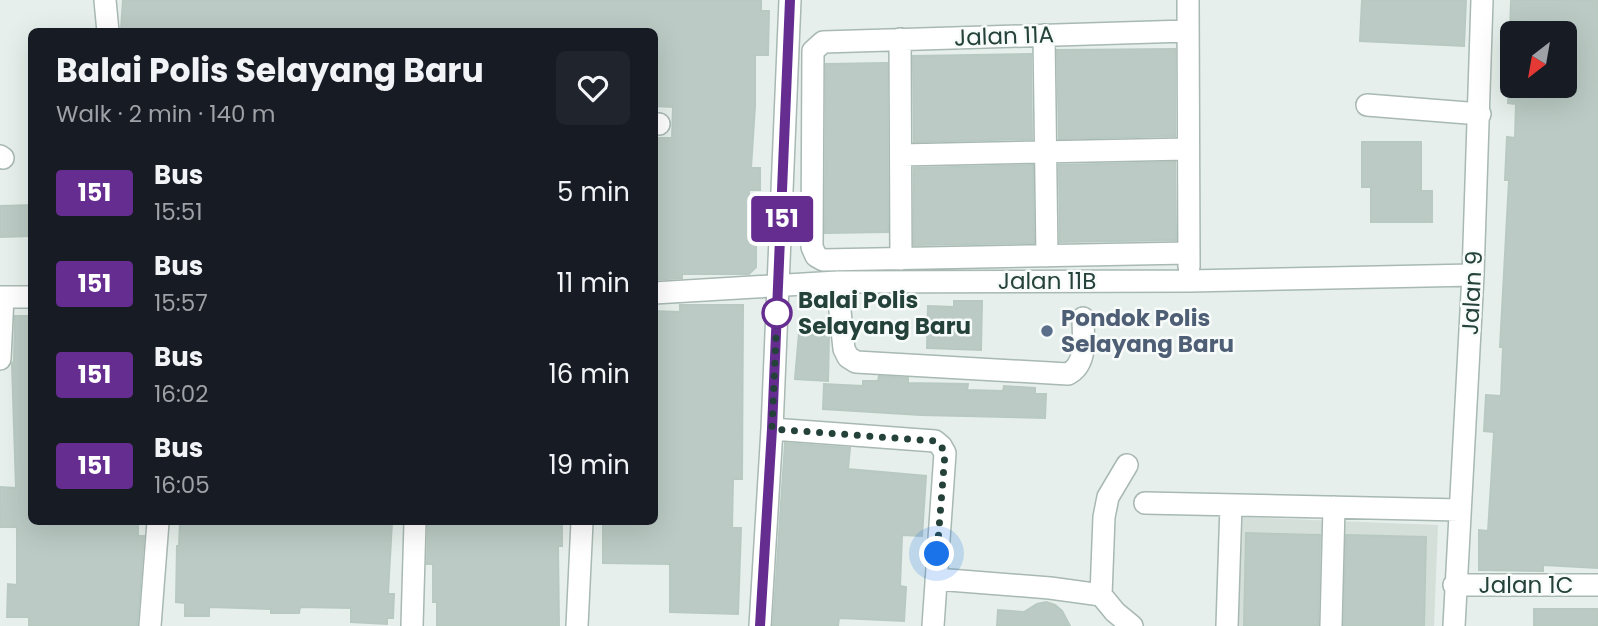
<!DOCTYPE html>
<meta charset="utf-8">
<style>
:root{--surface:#171b24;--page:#20242c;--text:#f1f3f6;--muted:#9ea1a6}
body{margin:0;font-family:Poppins,sans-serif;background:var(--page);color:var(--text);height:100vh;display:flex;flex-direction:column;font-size:26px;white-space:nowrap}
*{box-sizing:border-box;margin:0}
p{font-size:23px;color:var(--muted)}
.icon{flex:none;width:38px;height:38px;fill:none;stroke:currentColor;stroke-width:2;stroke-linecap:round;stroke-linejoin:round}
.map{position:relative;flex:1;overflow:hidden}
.drawer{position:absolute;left:28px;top:28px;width:630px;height:497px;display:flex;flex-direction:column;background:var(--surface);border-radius:10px;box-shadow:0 7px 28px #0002}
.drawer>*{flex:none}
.badge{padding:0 14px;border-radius:5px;font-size:24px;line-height:46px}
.needle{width:46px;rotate:211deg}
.tools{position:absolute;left:1500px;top:21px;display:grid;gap:14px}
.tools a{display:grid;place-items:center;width:77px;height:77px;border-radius:10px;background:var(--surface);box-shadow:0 7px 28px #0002;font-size:35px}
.you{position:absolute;width:35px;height:35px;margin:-18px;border:5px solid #fff;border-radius:50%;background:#1a73e8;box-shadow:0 0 0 10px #1a73e833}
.map>.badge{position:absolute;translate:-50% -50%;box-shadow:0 0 0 4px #fff}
.round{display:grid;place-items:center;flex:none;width:74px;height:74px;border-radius:10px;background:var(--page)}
.overview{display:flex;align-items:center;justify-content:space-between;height:119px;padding:0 28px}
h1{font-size:33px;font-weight:700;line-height:52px}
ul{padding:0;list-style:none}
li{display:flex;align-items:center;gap:21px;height:91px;padding:0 28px}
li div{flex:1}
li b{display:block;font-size:26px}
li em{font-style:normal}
li .badge{min-width:77px;font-weight:700;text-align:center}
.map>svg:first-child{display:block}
.built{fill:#d4dfda}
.building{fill:#bbcac4;stroke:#b8c9c2;stroke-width:2}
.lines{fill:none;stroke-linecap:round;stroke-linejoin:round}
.minor-casing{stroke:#a8b8b2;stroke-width:24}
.minor{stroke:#fff;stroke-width:21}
.line-casing{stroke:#fff;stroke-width:16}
.line{stroke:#662d91;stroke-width:10}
.walk{stroke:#24423a;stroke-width:7;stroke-dasharray:0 12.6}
.stop-dot{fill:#fff;stroke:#662d91;stroke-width:3.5}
.service-dot{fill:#5c6f8a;stroke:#f7fbf9;stroke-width:2.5}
.labels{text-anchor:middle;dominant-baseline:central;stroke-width:5;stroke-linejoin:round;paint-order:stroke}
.street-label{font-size:23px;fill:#24423a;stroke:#f7fbf9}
.stop-label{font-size:23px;font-weight:bold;fill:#24423a;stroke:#f7fbf9;text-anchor:start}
.service-label{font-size:23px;font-weight:bold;fill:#4e5e75;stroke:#f7fbf9;text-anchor:start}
</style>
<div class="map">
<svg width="1598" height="626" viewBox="0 0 1598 626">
<rect width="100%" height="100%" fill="#e6efeb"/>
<path class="built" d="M1241,517L1438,525L1434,626H1237Z"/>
<path class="building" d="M123,0H761V11H769L768,55H755V106L751,168H760V190H749L748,240H756V267L749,274H682V278L654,280V138H672L673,107L654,106V32H167L121,29Z
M1362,0H1466L1464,46L1360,41Z
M1511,0H1598V568L1543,565V571L1479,570V530L1488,531L1491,484L1494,432L1484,431L1486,395L1501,396L1503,347H1500L1509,180H1505L1507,137L1515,138L1516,104L1508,103L1509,87L1564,89V33H1510Z
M1175,49V136L1059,139L1057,50Z
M1031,54L1032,139L914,142L913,56Z
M887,63L888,232L825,233L826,64Z
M1362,142H1421V191H1432V222H1371V187H1362Z
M1175,162L1176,240L1060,242L1059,165Z
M1033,165L1034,243L914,245V168Z
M32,205V236L0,237V206Z
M954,301H982L981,350L927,348L928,306L954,307Z
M680,305H743L742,479H733L732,528H741L738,614L670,612V564L603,563V522H654V311L680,312Z
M15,316H32V522H138V536H144L137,626H29V617H7L8,584L17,585V527H0V487L16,488L12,364L14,361Z
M799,333L829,336L828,381L795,379Z
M879,376L908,378V383L968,384L967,390L1003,391L1004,386L1035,388V394H1046L1045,418L921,415L823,409L824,384L863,386V381H878Z
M785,443L850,448L848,469L926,476L922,536L902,535L900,586L906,587L904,621L839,618L838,626H773Z
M180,522H392L388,594H394L393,618H387V624L351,622V608L300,607L299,613H271V609L209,607V616H185V603L176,602L177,546H179Z
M511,522H562V546H558L559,626H437V602H433V564H427L428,523L511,524Z
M1246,533L1320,535L1318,626H1244Z
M1346,535L1426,537L1424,626H1344Z
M1046,602L1055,605L1062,611L1070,626H997L998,610L1024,612L1037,604Z
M1534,609H1598V626H1534Z"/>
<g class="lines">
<defs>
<path id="minor" d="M105,0L108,32
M1188,0L1189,267
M1186,31L823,42L813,51L812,247L816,256L823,260L1188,253
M1044,35L1047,256
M900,39L901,259
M1367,105L1480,114
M654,124H659
M901,155L1187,149
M0,156L3,158
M837,282L844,349L848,357L856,362L1068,374C1088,364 1083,337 1083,318
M654,293L837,282L1189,281L1473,275
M0,297H32
M0,359L3,297
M772,429L935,441L941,446L945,453L933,626
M1145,503L1460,510
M936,579L1050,588L1101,595L1104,517L1108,497L1127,465
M1454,585H1598
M1101,595L1115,612L1132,626
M150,626L158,522
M412,626L415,522
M577,626L582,522
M760,626L772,429L790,0
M1227,626L1231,505
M1331,626L1334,507
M1454,626L1473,275L1482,0"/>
</defs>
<use href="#minor" class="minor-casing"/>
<use href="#minor" class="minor"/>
</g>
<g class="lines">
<defs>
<path id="line" d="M760,626L772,429L790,0"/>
</defs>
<use href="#line" class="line-casing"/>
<use href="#line" class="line"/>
<path class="walk" d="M777,313L772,429L935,441L941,446L945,453L937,554"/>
</g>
<circle class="stop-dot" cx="777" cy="313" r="14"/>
<circle class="service-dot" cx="1047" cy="331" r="7"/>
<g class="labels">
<g class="street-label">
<text transform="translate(1004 36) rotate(-2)">Jalan 11A</text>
<text x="1047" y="281">Jalan 11B</text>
<text transform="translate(1472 293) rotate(-87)">Jalan 9</text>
<text x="1526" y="585">Jalan 1C</text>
</g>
<g class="stop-label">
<text x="798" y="300">Balai Polis<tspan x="798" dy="26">Selayang Baru</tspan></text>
</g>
<g class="service-label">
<text x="1061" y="318">Pondok Polis<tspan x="1061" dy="26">Selayang Baru</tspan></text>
</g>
</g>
</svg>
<div class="tools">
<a><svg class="needle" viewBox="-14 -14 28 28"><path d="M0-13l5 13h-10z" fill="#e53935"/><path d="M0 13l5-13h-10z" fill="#9ea1a6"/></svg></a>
</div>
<div class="you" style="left:937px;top:554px"></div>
<b class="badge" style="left:782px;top:219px;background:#662d91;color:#fff">151</b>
<section class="drawer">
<div class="overview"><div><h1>Balai Polis Selayang Baru</h1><p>Walk · 2 min · 140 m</p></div><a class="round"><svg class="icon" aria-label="heart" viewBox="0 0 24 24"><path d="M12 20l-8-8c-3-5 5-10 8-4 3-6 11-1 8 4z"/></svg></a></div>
<ul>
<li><span class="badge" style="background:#662d91;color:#fff">151</span><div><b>Bus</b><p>15:51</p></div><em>5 min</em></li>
<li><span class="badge" style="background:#662d91;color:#fff">151</span><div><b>Bus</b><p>15:57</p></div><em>11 min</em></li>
<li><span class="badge" style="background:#662d91;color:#fff">151</span><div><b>Bus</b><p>16:02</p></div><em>16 min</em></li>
<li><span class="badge" style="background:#662d91;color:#fff">151</span><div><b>Bus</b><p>16:05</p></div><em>19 min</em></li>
</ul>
</section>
</div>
